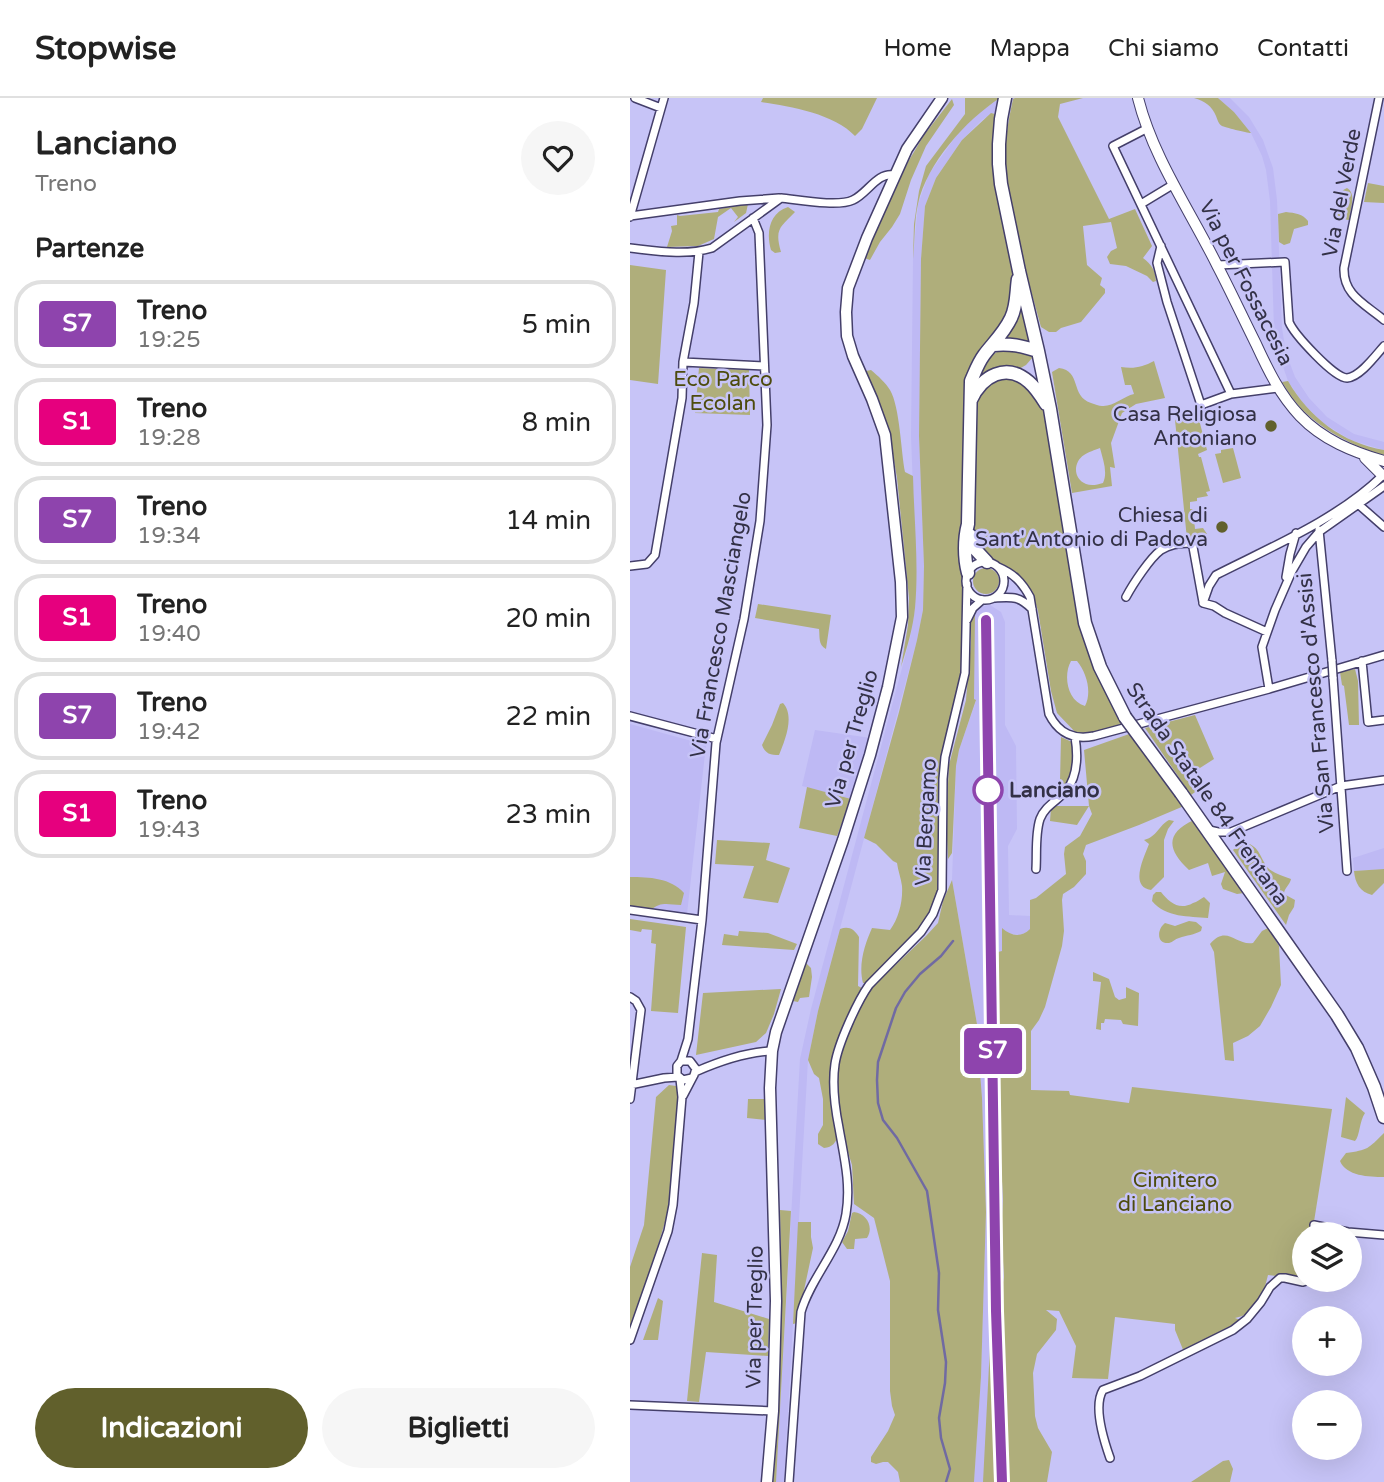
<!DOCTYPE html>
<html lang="it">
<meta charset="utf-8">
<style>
:root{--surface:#fff;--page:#f6f6f6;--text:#222;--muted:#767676;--line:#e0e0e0;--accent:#61602c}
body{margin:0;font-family:"Varela Round",sans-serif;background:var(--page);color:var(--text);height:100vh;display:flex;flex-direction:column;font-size:26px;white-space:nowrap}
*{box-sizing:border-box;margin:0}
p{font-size:23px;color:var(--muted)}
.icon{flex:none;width:38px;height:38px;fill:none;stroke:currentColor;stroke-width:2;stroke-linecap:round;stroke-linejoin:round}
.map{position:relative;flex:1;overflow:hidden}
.side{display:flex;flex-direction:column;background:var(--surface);width:630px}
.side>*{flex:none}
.badge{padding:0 14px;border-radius:5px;font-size:24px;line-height:46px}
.buttons{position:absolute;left:662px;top:1124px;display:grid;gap:14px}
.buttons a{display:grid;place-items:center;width:70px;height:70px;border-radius:50%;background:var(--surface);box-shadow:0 7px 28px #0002;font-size:35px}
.map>.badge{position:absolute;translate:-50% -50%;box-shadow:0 0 0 4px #fff}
h2{padding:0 35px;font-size:26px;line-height:63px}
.round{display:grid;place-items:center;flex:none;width:74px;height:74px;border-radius:37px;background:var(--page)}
.overview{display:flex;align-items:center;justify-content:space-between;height:119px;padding:0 35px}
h1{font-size:33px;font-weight:800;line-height:52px}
.action{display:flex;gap:14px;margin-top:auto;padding:14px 35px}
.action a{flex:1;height:80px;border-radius:42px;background:var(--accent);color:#fff;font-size:28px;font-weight:800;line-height:80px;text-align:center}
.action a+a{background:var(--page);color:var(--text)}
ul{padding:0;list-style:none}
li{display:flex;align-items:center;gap:21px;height:88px;margin:0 14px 10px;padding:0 21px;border:4px solid var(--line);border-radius:28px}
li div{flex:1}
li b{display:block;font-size:26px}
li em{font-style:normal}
li .badge{min-width:77px;font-weight:700;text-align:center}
header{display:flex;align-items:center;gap:42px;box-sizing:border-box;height:98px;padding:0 35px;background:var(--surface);border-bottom:2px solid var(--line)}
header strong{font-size:33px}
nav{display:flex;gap:38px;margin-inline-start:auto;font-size:24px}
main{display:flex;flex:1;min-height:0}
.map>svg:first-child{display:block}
.built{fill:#beb9f4}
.green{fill:#afae7b;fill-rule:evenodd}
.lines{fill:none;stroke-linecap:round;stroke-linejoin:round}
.stream{stroke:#706aa2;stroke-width:2.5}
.minor-casing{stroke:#443f6a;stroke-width:10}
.tertiary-casing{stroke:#443f6a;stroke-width:12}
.secondary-casing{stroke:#443f6a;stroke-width:13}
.primary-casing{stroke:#443f6a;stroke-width:15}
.minor{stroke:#fff;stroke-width:7}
.tertiary{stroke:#fff;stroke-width:10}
.secondary{stroke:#fff;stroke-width:10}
.primary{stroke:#fff;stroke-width:12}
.rail-casing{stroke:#8380a5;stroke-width:5}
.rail{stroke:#c7c4f7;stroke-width:2.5;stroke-dasharray:8;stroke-linecap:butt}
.minor-bridge-casing{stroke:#443f6a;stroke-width:10;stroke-linecap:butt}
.primary-bridge-casing{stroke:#443f6a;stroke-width:15;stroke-linecap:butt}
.minor-bridge{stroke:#fff;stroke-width:7}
.primary-bridge{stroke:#fff;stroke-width:12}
.line-casing{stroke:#fff;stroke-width:16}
.line{stroke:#8e44ad;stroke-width:10}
.poi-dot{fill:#61602c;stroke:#c7c4f7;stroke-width:2.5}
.stop-dot{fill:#fff;stroke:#8e44ad;stroke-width:3.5}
.labels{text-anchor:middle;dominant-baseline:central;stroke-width:5;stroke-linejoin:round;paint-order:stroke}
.street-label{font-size:21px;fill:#333146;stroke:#c7c4f7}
.park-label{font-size:21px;fill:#4d4b0d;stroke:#c7c4f7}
.poi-label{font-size:21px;fill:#333146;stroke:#c7c4f7;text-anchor:end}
.stop-label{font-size:21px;font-weight:bold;fill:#333146;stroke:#c7c4f7;text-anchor:start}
</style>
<header>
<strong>Stopwise</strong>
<nav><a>Home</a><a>Mappa</a><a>Chi siamo</a><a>Contatti</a></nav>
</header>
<main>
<section class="side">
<div class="overview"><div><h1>Lanciano</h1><p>Treno</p></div><a class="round"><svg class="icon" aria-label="heart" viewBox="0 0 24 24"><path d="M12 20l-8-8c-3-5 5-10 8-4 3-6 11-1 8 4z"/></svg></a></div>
<h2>Partenze</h2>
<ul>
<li><span class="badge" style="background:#8e44ad;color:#fff">S7</span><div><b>Treno</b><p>19:25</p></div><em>5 min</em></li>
<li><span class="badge" style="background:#e6007e;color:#fff">S1</span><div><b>Treno</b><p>19:28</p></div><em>8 min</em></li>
<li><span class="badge" style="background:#8e44ad;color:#fff">S7</span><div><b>Treno</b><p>19:34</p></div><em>14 min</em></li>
<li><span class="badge" style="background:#e6007e;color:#fff">S1</span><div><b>Treno</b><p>19:40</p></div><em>20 min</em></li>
<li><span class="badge" style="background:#8e44ad;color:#fff">S7</span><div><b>Treno</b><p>19:42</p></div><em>22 min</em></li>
<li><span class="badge" style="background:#e6007e;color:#fff">S1</span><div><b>Treno</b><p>19:43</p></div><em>23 min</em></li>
</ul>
<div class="action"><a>Indicazioni</a><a>Biglietti</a></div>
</section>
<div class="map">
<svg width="754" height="1384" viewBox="0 0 754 1384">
<rect width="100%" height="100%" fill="#c7c4f7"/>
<path class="built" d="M370,0H385L352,22L332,42L306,80L295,108L291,161L289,338L294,468L293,512L287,542L188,913L178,962L154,1384H146L170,961L181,911L280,540L285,511L286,469L281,338L283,161L288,106L299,76L326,38L347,16Z
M588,0H600L619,19L633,42L643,70L647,102L652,230L656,255L665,279L679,300L697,319L724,336L754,344V352L721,342L693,325L673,305L658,283L649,257L644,231L640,103L636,72L632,58L621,35L604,14Z
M360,507L371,514L375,524V627L386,648L387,731L378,748L379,817L400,818V831L395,835L389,837L377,835L373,831L372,854H368V861L367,885L371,1027L370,1046L373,1102L371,1133L374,1179L371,1195L373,1208L375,1268L374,1283L376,1384H344L351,1279L356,1114L352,1000L349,961L352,955L322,782L326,668L329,652L346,603L336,602L341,544V522L343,515L350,509Z
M0,626L76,647L57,816L0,809Z
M185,632L241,640L221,701L172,688Z
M754,750V771L724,773L723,760Z"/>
<path class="green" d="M133,0H247L232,31L225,38C205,16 160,8 131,4Z
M335,0H370C336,22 297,65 288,106C284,123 285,143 283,161L284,126L289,93L296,68L335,16Z
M385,0H453L430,6L428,19L479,121L505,111L522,148L513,160C522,167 525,172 526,183L523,184L517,178L496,168L480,166L477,159L481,153L487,150L481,124L453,128L457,167L472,180L470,187L475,191V195L451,224L431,230L426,234H419L411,229C397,177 377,114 375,60C375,40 379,20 383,1Z
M564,0H588L604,14L621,35C617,35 594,29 592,28C588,25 588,23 586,18C582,8 575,3 564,0Z
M322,1L324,7L296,48L281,82L270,116L262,129L250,144L240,162L234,160L278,64L294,37Z
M361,15L365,16L363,36V64L383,163L385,204L342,277L335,475L333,495L332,575L313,649L310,705L309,796L293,829L236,885H233C228,866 235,846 242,830L260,832C269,820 273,803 272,788C271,780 268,773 267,765L263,763L246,746L234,740L269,614L287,542L293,512L294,468L289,338L291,161L295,108L306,80L332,42Z
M738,85L754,88V105L734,104Z
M717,90C727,96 720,111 719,122L706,120C702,108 706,95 717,90Z
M118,106L116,115L104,124L108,119L101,110L88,119L84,141L68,148L37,149L42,133L41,128L47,127V117L50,118L88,114L89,111Z
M158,109L165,114C151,129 144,130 151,154L145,155L141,152C136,135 139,115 158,109Z
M656,114C665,115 673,116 678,123V127L664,131L660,145L654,147L649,144L648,116Z
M0,167L36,172L28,286L0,282Z
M391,203L400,247L374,241Z
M378,250L396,254L403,259L396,267L389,271L345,284C354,267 357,255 378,250Z
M524,263L535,300L506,306L492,315L481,345L485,370L480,369L482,388L442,395L422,274L429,270C452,273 440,298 461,305C465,306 469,308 472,308C483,309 494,298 504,296L501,287H495L491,269C504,271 513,269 524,263ZM470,350C473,362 478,374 473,385C467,387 461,388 456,386C443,381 443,364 454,357C458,354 465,352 470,350Z
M69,270L119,272L120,317L65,315Z
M241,272C248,278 256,285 260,292C270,309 271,354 275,374L283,378C284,421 289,467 285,510C283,530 277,550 271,569L278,527L279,500L267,380L259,334L248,301L237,277L236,273Z
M374,280L388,281L411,305L419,332L451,513L497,629L457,637L447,636L427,615L421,593L408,513L402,493L387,476L378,470L361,463L344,444L343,429L346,302L361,284ZM441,563H447C457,575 462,595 455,608C437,603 433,577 441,563Z
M658,283C679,319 712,345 754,352V357C724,349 689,331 668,307C662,300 657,292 652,284Z
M567,314L577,352L568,356L569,359H571L580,393L576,394L578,398L567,400V403L560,404V411H563L565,431L573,430L577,436L557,441L545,322Z
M603,350L611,380L593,385L585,356L591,355V352Z
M343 483a13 13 0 1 1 26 0a13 13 0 1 1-26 0Z
M128,506L201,517L196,551C188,547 190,539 189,531L125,520Z
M345,516L344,601L346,602L329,652L326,668L322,755L318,761L316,722L319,667L336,602L341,544V522Z
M725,571L728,583L729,627H719L714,588L712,587L710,574Z
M153,605C165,618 155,642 149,657C141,657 135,656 132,647L142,627L150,606Z
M565,617L584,661L559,677L568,692L561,697L515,630Z
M502,635L554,708L509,727L456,747L453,756L456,763V776L444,789L433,796L432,802L434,833L432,848L415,909L409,922L401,933V992L439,993L440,997L499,1005L502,989L702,1011L682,1136H674L675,1181L638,1177C633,1197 628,1216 605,1220L613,1223L554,1254L545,1232V1226L485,1219L478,1281L442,1280L446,1248L429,1213L416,1212L427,1221L426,1232L407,1256L403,1275L405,1318L408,1330L422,1354L417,1384H376L374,1283L375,1268L373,1208L371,1195L374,1179L371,1133L373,1102L370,1046L371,1027L367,885L368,854L372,853V830C381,838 391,840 400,831V802L406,800L436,776L434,756L435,749L450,738L462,716L459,708L447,727L420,723L421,710L425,708H459L454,652Z
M431,639L442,644C447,656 443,677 436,688C432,694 424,699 419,703L427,693L430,683Z
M177,689L221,701L207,738L169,730Z
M539,722L544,723L538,731L534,742V779L521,792C499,789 514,759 519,746L514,742C527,739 529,727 539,722Z
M564,722L614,795L607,796L593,791L591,786L595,774L582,778L578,765L559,772C537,752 535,735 564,722Z
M87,742L140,745L136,762L160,770L148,805L113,800L124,768L85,766Z
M616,745C630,748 630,761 639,771C646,776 653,778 661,781C660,787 654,790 654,796L665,802L664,809L659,817L656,827L603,752L607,748Z
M754,771V785L742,797C730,794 725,785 724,773Z
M0,779C19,779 41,780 54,795L51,807C39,807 31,803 21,812L0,809Z
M322,782L352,955L349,961L352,1000L356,1114L351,1279L344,1384H270L268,1374L258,1364H253L246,1366L241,1364V1359L258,1333L265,1317L262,1308L260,1293V1183L244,1120L224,1106L222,1067L213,1038L209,1037C205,1045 203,1049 194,1050L188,1046V1036L193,1027V1001L189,980L184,976L178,962L188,913L210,831C219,828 224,831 229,839L228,888L234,891L255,877L296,838L308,825L313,803Z
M526,794H531C539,804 549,813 563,805C567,804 570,801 574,799L580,805L578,820C559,818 536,820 522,803L523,797Z
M0,821L56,829L48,915L21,913L26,846L21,845L22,832L12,831L11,834L0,832Z
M559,823L566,824L572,829L571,833C564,837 557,837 549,840C545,841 543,844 539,845C526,846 527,831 535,825L545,828Z
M638,830L649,848L651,887L641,909L630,928L618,938L603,945L604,963L595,962L584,854L580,846C597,826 606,848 623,845L632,833Z
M109,833L138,835L167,846L164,852L92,847L94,836L108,838Z
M176,865L181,870L182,879L179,899L170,900L168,904L163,903Z
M463,874L479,881L485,899L489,902L496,900V889L509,895L508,928L493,926L491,922L475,921L474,925H471V932L466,931L471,884L463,883Z
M151,891L144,916L136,935L126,944L66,957L73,895Z
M39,987L46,988L48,991L46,1027L38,1114L21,1171L0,1231V1169L14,1127L26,999Z
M716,999L735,1015C729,1024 730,1038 725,1043L711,1039Z
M118,1001H136V1022L117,1020Z
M754,1035V1079C739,1079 716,1078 710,1063L716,1055C738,1052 738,1051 754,1035Z
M150,1112L161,1113L146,1384H143C152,1294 152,1203 150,1112Z
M224,1114C237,1116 244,1129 237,1140L225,1141L224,1151H217L212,1144L218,1133L222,1115Z
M168,1124H181V1139L183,1150L167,1225L163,1226Z
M72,1155L87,1157L84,1204L139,1221L138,1258L76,1254L69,1304L57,1303Z
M28,1200L33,1203L28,1242H13Z
M363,1247L364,1384H353L360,1248Z
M599,1362L603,1371L600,1384H561L593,1363Z"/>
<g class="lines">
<path class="stream" d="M316,1384L320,1371L311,1340L309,1320L315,1285L316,1264L308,1212L309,1175L297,1093L267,1040L253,1022L248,1005L247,982L248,964L266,910L275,894L290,876L311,858L323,843"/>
<defs>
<path id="minor" d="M5,0L31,10
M749,0L714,170C713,197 735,206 754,222
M518,30L483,48L601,296L648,290
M511,106L544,86
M0,118L110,103L149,100
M0,119L34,0
M531,148L527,165L537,204L571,307L601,296
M0,150C27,153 55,158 82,150L151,100C170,102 208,109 223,102C238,95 247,74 264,77
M588,167L655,164L659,224C664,236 704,280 717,280C730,279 746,257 754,248
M53,264L134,268
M728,406L754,429
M689,432L702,563
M336 483a19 19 0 1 1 38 0a19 19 0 1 1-38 0Z
M0,468L17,466L25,457L52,300L53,264L64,205L69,154
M368,469C384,476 392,484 400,499L419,616C429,636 444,642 464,638L639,591L754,557
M656,479L660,456L666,435
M496,499C503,486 520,460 531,452C539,447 551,445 560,445L563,449L573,504
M365,500C383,499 389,498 402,511
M573,505L579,488L586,477C641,449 708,421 752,378
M573,505L584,508L595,515L637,534
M337,522L343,510L352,502
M732,563L738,624L754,622
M703,579L717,773
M639,591L632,549L645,512L662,473L676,449L689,434L754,388
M0,618L87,641
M579,732L588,734H601L711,688L754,682
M406,771C407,756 405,736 410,721C415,708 427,703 436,693C448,678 448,657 445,639
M0,812L72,822
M0,899L6,903L11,912L0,1001
M51,963L58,941L72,822L86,645L114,521L130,423L137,327L129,135L123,120
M65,974C90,963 115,954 142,953
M0,987L34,980L48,979
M53,998L64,977L66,971L60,963H51L47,968V977L53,982L62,980
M684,1127L718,1134L754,1137
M0,1242L38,1133L43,1107L52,999L50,981
M0,1307L143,1313
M480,1360C474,1343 463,1308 473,1292L510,1278L603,1232L617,1221L631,1204L640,1189L650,1180H655L673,1184L683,1181
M159,1384L171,1214C181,1179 210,1152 216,1116C221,1086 214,1059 209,1030C205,1010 202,986 205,966C208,946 227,904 239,887L291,834L303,816L312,792L313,681L315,659L335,575L337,486"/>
<path id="tertiary" d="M508,0C523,60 561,114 588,169C601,194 613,220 626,246C638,272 650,297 670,318C693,342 723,354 754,363
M735,360L752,377"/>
<path id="secondary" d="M137,1384L143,1313L146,1203L140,990L142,953L146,934L213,742L240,657L258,589L272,519L271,484L255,337L242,301L223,258L217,238L216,214L218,190L237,140L277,51L312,0"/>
<path id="primary" d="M375,0L371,21L369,46V66L371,86L389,173L408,253L420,311L455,525L470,569L495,619
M363,247C380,245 392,248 408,253
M341,302C352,278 376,264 399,284C406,290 411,298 416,306
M340,437L344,450L357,464
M338,475C334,460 334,441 338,426L341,283C345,274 348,265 354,257C363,245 374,235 381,220C387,208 386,194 388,181
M551,695L707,917L727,950L744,989L754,1019"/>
</defs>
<use href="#minor" class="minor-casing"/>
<use href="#tertiary" class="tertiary-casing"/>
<use href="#secondary" class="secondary-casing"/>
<use href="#primary" class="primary-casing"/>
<use href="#minor" class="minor"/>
<use href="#tertiary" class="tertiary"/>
<use href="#secondary" class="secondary"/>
<use href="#primary" class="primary"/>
<defs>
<path id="rail" d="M357,601L367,1213L372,1384"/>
</defs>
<use href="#rail" class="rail-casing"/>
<use href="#rail" class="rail"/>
<defs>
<path id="minor-bridge" d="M702,563L703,579"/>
<path id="primary-bridge" d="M495,619L551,695"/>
</defs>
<use href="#minor-bridge" class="minor-bridge-casing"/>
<use href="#primary-bridge" class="primary-bridge-casing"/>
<use href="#minor-bridge" class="minor-bridge"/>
<use href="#primary-bridge" class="primary-bridge"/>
</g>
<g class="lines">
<defs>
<path id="line" d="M356,522L366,1213L372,1384"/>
</defs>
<use href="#line" class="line-casing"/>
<use href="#line" class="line"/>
</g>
<g class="poi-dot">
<circle cx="641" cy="328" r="7"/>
<circle cx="592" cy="429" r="7"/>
</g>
<circle class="stop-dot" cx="358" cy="692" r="14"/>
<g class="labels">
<g class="street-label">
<text transform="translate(712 95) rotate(-79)">Via del Verde</text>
<text transform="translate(616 185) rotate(63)">Via per Fossacesia</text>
<text transform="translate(91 527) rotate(-80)">Via Francesco Masciangelo</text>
<text transform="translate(686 605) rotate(-95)">Via San Francesco d'Assisi</text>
<text transform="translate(222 641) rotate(-74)">Via per Treglio</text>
<text transform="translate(577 696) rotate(55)">Strada Statale 84 Frentana</text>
<text transform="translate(296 724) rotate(-87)">Via Bergamo</text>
<text transform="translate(125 1219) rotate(-89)">Via per Treglio</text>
</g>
<g class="park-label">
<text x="93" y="281">Eco Parco<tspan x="93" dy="24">Ecolan</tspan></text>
<text x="545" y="1082">Cimitero<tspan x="545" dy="24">di Lanciano</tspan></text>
</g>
<g class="poi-label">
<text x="627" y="316">Casa Religiosa<tspan x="627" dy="24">Antoniano</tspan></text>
<text x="578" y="417">Chiesa di<tspan x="578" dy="24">Sant'Antonio di Padova</tspan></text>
</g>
<g class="stop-label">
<text x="379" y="692">Lanciano</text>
</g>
</g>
</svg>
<div class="buttons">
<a><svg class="icon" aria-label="layers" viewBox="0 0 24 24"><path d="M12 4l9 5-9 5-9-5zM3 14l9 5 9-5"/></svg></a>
<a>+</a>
<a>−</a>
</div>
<b class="badge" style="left:363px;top:953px;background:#8e44ad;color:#fff">S7</b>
</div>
</main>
